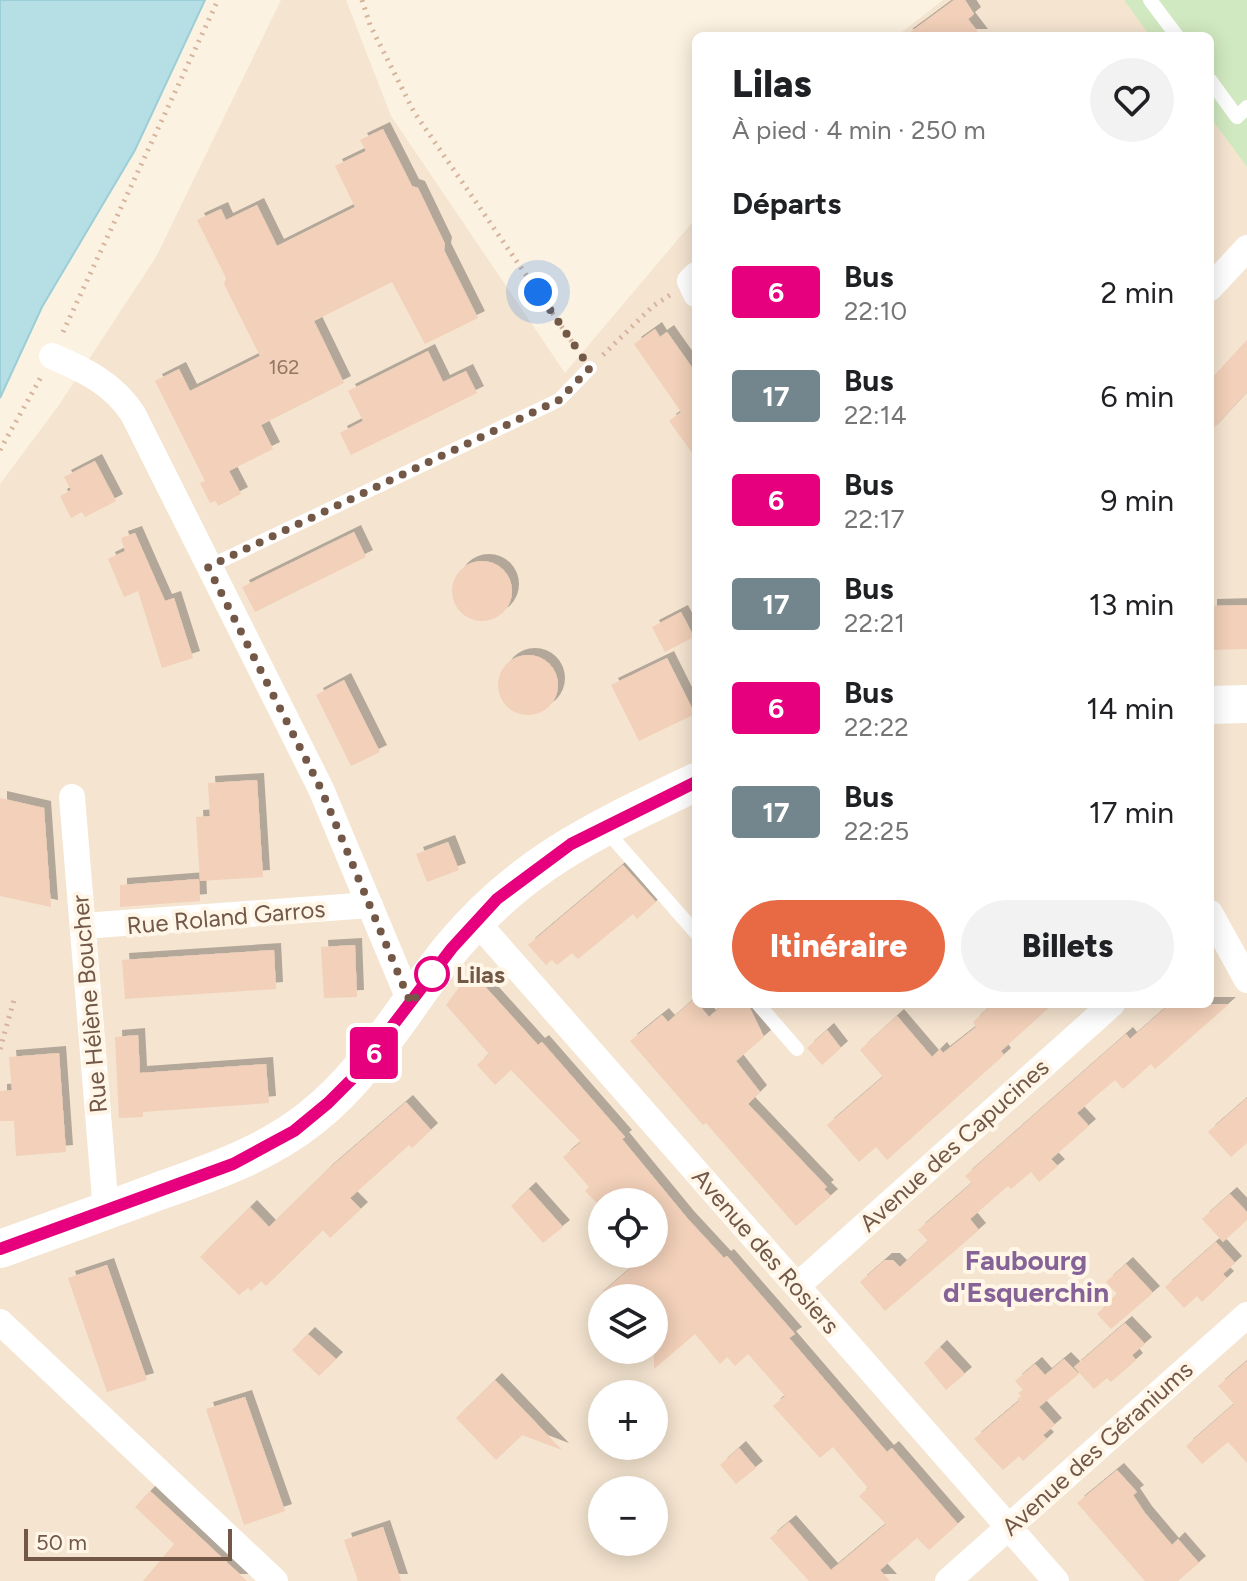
<!DOCTYPE html>
<html lang="fr">
<meta charset="utf-8">
<style>
:root{--surface:#fff;--page:#f2f2f2;--text:#202124;--muted:#757577;--accent:#e76a45}
body{margin:0;font-family:Figtree,sans-serif;background:var(--page);color:var(--text);height:100vh;display:flex;flex-direction:column;font-size:30px;white-space:nowrap}
*{box-sizing:border-box;margin:0}
p{font-size:26px;color:var(--muted)}
.icon{flex:none;width:44px;height:44px;fill:none;stroke:currentColor;stroke-width:2;stroke-linecap:round;stroke-linejoin:round}
.map{position:relative;flex:1;overflow:hidden}
.sheet{position:absolute;left:692px;top:32px;width:522px;height:976px;display:flex;flex-direction:column;background:var(--surface);border-radius:12px;box-shadow:0 4px 20px #0003}
.sheet>*{flex:none}
.badge{padding:0 16px;border-radius:6px;font-size:28px;line-height:52px}
.tools{position:absolute;left:588px;top:1188px;display:grid;gap:16px}
.tools a{display:grid;place-items:center;width:80px;height:80px;border-radius:50%;background:var(--surface);box-shadow:0 4px 20px #0003;font-size:40px}
.scale{position:absolute;left:24px;bottom:20px;width:208px;box-sizing:border-box;padding-left:8px;border:4px solid #735848;border-top:0;font-size:22px;line-height:28px;white-space:nowrap;color:#735848;-webkit-text-stroke:6px #fff6e7;paint-order:stroke}
.you{position:absolute;width:40px;height:40px;margin:-20px;border:6px solid #fff;border-radius:50%;background:#1a73e8;box-shadow:0 0 0 12px #1a73e833}
.map>.badge{position:absolute;translate:-50% -50%;box-shadow:0 0 0 4px #fff}
h2{padding:0 40px;font-size:30px;line-height:72px}
.round{display:grid;place-items:center;flex:none;width:84px;height:84px;border-radius:42px;background:var(--page)}
.summary{display:flex;align-items:center;justify-content:space-between;height:136px;padding:0 40px}
h1{font-size:38px;font-weight:800;line-height:60px}
.primary-button{display:flex;gap:16px;margin-top:auto;padding:16px 40px}
.primary-button a{flex:1;height:92px;border-radius:48px;background:var(--accent);color:#fff;font-size:32px;font-weight:800;line-height:92px;text-align:center}
.primary-button a+a{background:var(--page);color:var(--text)}
ul{padding:0;list-style:none}
li{display:flex;align-items:center;gap:24px;height:104px;padding:0 40px}
li div{flex:1}
li b{display:block;font-size:30px}
li em{font-style:normal}
li .badge{min-width:88px;font-weight:700;text-align:center}
.map>svg:first-child{display:block}
.residential{fill:#f4e4d0;fill-rule:evenodd}
.green{fill:#d1e9c0}
.water{fill:#b6dee5;stroke:#9cced7;stroke-width:2}
.building{fill:#f2d0b9;filter:url(#shadow)}
.lines{fill:none;stroke-linecap:round;stroke-linejoin:round}
.path{stroke:#d6b39c;stroke-width:5;stroke-dasharray:2 6;stroke-linecap:butt}
.lane{stroke:#fff;stroke-width:14}
.street{stroke:#fff;stroke-width:26}
.secondary{stroke:#fff;stroke-width:38}
.line-casing{stroke:#fff;stroke-width:18}
.line{stroke:#e6007e;stroke-width:12}
.walk{stroke:#735848;stroke-width:8;stroke-dasharray:0 14.4}
.stop-dot{fill:#fff;stroke:#e6007e;stroke-width:4}
.labels{text-anchor:middle;dominant-baseline:central;stroke-width:8;stroke-linejoin:round;paint-order:stroke}
.number-label{font-size:20px;fill:#937664}
.street-label{font-size:24px;fill:#735848;stroke:#fff6e7}
.stop-label{font-size:24px;font-weight:bold;fill:#735848;stroke:#fff6e7;text-anchor:start}
.quarter-label{font-size:28px;font-weight:bold;fill:#866397;stroke:#fff6e7}
</style>
<div class="map">
<svg width="1247" height="1581" viewBox="0 0 1247 1581">
<defs>
<filter id="shadow"><feDropShadow dx="7" dy="-7" stdDeviation="0" flood-color="#0004"/></filter>
</defs>
<rect width="100%" height="100%" fill="#fcf2e1"/>
<path class="residential" d="M281,0H346L391,116L565,373L696,218V1004H1210V117L1247,167V1581H0V484L59,405L156,257ZM602,1202H654V1254H602ZM602,1298H654V1350H602ZM602,1394H654V1446H602ZM602,1490H654V1542H602Z
M943,0H1124L1150,36H897Z"/>
<path class="green" d="M1124,0H1247V167L1210,117V36H1150Z"/>
<path class="water" d="M0,0H205L135,150L42,307L0,398Z"/>
<path class="building" d="M954,0H965L974,14L968,19L981,36H905Z
M383,129L412,186L418,188L445,244L444,250L478,318L425,344L392,282L314,321L344,383L261,425L273,449L229,471L241,494L218,506L216,501L210,503L200,483L205,481L155,381L179,369L190,391L260,356L224,284L226,278L197,220L221,209L226,220L257,205L277,246L355,207L335,166L366,151L360,140Z
M655,329L660,337L667,332L696,373V458L669,421L681,412L634,344Z
M1247,340V392L1210,432V380Z
M428,351L443,382L466,371L477,393L351,455L340,433L363,421L348,391Z
M95,461L116,501L85,517L82,512L71,518L60,496L71,490L64,477Z
M354,532L366,557L255,612L242,587Z
M135,533L165,601L174,598L193,658L162,668L138,591L124,597L108,559L125,551L121,538Z
M452 591a30 30 0 1 1 60 0a30 30 0 1 1-60 0Z
M1247,605V649L1210,650V606Z
M681,612L694,637L665,652L652,627Z
M498 685a30 30 0 1 1 60 0a30 30 0 1 1-60 0Z
M667,658L695,714L639,741L611,685Z
M344,680L380,752L351,766L316,695Z
M257,780L263,877L200,881L196,817L210,816L208,783Z
M0,798L44,808L51,907L0,896Z
M448,842L459,870L427,882L416,854Z
M623,865L656,902L637,919L633,914L578,959L572,953L557,965L552,960L546,965L528,945Z
M199,879L200,901L120,907V885Z
M355,945L357,997L324,998L321,947Z
M274,950L276,989L125,999L122,960Z
M471,971L538,1045L542,1042L625,1137L622,1139L687,1218L724,1258L727,1256L795,1334L789,1338L887,1452L892,1448L958,1524L929,1550L917,1538L880,1570L890,1581H809L770,1538L789,1522L831,1570L886,1524L859,1496L868,1488L833,1447L820,1458L773,1406L785,1396L748,1354L735,1366L727,1357L720,1364L695,1334L654,1369V1298H596L647,1254H654V1202H596L585,1191L589,1187L563,1157L581,1142L511,1070L495,1085L477,1065L489,1054L446,1005Z
M694,999L709,1017L724,1004H748L764,1037L736,1061L760,1092L748,1104L827,1187L824,1189L831,1196L796,1226L706,1123L703,1125L630,1041L662,1015L668,1022Z
M993,1004H1053L1001,1051L1004,1055L887,1160L876,1147L859,1162L827,1125L883,1077L860,1050L897,1016L932,1057L940,1049L943,1053L976,1027L973,1022Z
M1170,1004H1229L1155,1069L1151,1064L1123,1089L1115,1080L1096,1096L1077,1113L1089,1126L1051,1159L1058,1166L1039,1182L1031,1172L1011,1189L1008,1186L970,1219L979,1230L885,1311L860,1282L885,1260H893L900,1267L928,1241L918,1230L972,1183L965,1176L1126,1034L1130,1039Z
M827,1030L841,1048L822,1065L807,1048Z
M138,1035L140,1073L266,1064L269,1103L143,1112V1117L119,1118L115,1037Z
M59,1053L66,1152L16,1156L14,1121H0V1091L12,1090L9,1057Z
M1247,1098V1143L1231,1157L1208,1132Z
M406,1102L431,1130L412,1148L409,1145L350,1198L361,1209L330,1238L323,1230L266,1286L261,1281L251,1291L248,1288L239,1295L200,1257L250,1207L269,1227L326,1171Z
M529,1189L563,1227L543,1243L511,1206Z
M1230,1194L1247,1212V1220L1223,1242L1202,1219Z
M1216,1242L1235,1263L1223,1274L1227,1278L1202,1302L1197,1296L1184,1308L1165,1287Z
M1126,1264L1153,1293L1111,1329L1097,1314L1117,1294L1106,1282Z
M107,1265L147,1380L107,1392L68,1278Z
M1125,1323L1145,1344L1132,1355L1136,1360L1111,1382L1107,1378L1094,1389L1074,1367Z
M308,1334L336,1359L319,1376L292,1350Z
M940,1347L965,1374L946,1390L924,1363Z
M1064,1359L1079,1374L1039,1407L1055,1425L1043,1435L1047,1439L1023,1461L1019,1456L1003,1470L974,1439L1019,1401L1017,1399L1021,1396L1018,1393L1023,1390L1015,1381L1035,1364L1045,1375Z
M1247,1361V1463L1228,1442L1202,1464L1186,1446L1234,1404L1218,1386Z
M495,1380L562,1450L522,1435L496,1460L456,1418Z
M245,1397L285,1511L244,1525L206,1409Z
M739,1448L756,1468L736,1484L720,1465Z
M1117,1470L1137,1492L1133,1495L1145,1513L1172,1545L1178,1539L1199,1563L1178,1581H1145L1077,1503Z
M150,1491L201,1538L247,1581H143L174,1544L135,1507Z
M383,1527L401,1581H358L344,1540Z"/>
<g class="lines">
<path class="path" d="M362,0L370,25L414,112L579,352
M63,332L218,0
M603,355L653,306L670,295
M0,450L41,377
M0,1049L14,1000"/>
<path class="lane" d="M1150,0L1177,36
M1210,80L1237,117L1247,107
M208,567L559,400L590,368
M604,828L696,933
M758,1004L797,1049"/>
<path class="street" d="M696,275L690,281L696,294
M1210,288L1247,248
M52,356C84,370 113,383 133,414L321,789L411,1004
M72,797L106,1211
M1210,913L1247,980
M476,921L1056,1581
M83,926L370,905
M797,1286L1112,1004
M0,1322L275,1581
M948,1581L1247,1315"/>
<path class="secondary" d="M1210,705L1247,704
M0,1249C53,1230 106,1211 159,1191C213,1172 266,1154 311,1118C370,1072 406,1003 453,946C525,861 598,829 696,782"/>
</g>
<g class="lines">
<defs>
<path id="line" d="M0,1249L233,1164L294,1131L328,1103L351,1080L452,948L497,899L571,844L696,782"/>
</defs>
<use href="#line" class="line-casing"/>
<use href="#line" class="line"/>
<path class="walk" d="M432,974L436,968L411,1004L321,789L208,567L559,400L590,368L538,292"/>
</g>
<circle class="stop-dot" cx="432" cy="974" r="16"/>
<g class="labels">
<g class="number-label">
<text x="284" y="367">162</text>
</g>
<g class="street-label">
<text transform="translate(226 917) rotate(-5)">Rue Roland Garros</text>
<text transform="translate(89 1004) rotate(-95)">Rue Hélène Boucher</text>
<text transform="translate(954 1145) rotate(-42)">Avenue des Capucines</text>
<text transform="translate(766 1251) rotate(49)">Avenue des Rosiers</text>
<text transform="translate(1097 1448) rotate(-42)">Avenue des Géraniums</text>
</g>
<g class="stop-label">
<text x="456" y="974">Lilas</text>
</g>
<g class="quarter-label">
<text x="1026" y="1260">Faubourg<tspan x="1026" dy="32">d'Esquerchin</tspan></text>
</g>
</g>
</svg>
<div class="tools">
<a><svg class="icon" aria-label="locate" viewBox="0 0 24 24"><circle cx="12" cy="12" r="6"/><path d="M12 2v4M12 18v4M2 12h4M18 12h4"/></svg></a>
<a><svg class="icon" aria-label="layers" viewBox="0 0 24 24"><path d="M12 4l9 5-9 5-9-5zM3 14l9 5 9-5"/></svg></a>
<a>+</a>
<a>−</a>
</div>
<div class="scale">50 m</div>
<div class="you" style="left:538px;top:292px"></div>
<b class="badge" style="left:374px;top:1053px;background:#e6007e;color:#fff">6</b>
<section class="sheet">
<div class="summary"><div><h1>Lilas</h1><p>À pied · 4 min · 250 m</p></div><a class="round"><svg class="icon" aria-label="heart" viewBox="0 0 24 24"><path d="M12 20l-8-8c-3-5 5-10 8-4 3-6 11-1 8 4z"/></svg></a></div>
<h2>Départs</h2>
<ul>
<li><span class="badge" style="background:#e6007e;color:#fff">6</span><div><b>Bus</b><p>22:10</p></div><em>2 min</em></li>
<li><span class="badge" style="background:#73868d;color:#fff">17</span><div><b>Bus</b><p>22:14</p></div><em>6 min</em></li>
<li><span class="badge" style="background:#e6007e;color:#fff">6</span><div><b>Bus</b><p>22:17</p></div><em>9 min</em></li>
<li><span class="badge" style="background:#73868d;color:#fff">17</span><div><b>Bus</b><p>22:21</p></div><em>13 min</em></li>
<li><span class="badge" style="background:#e6007e;color:#fff">6</span><div><b>Bus</b><p>22:22</p></div><em>14 min</em></li>
<li><span class="badge" style="background:#73868d;color:#fff">17</span><div><b>Bus</b><p>22:25</p></div><em>17 min</em></li>
</ul>
<div class="primary-button"><a>Itinéraire</a><a>Billets</a></div>
</section>
</div>
